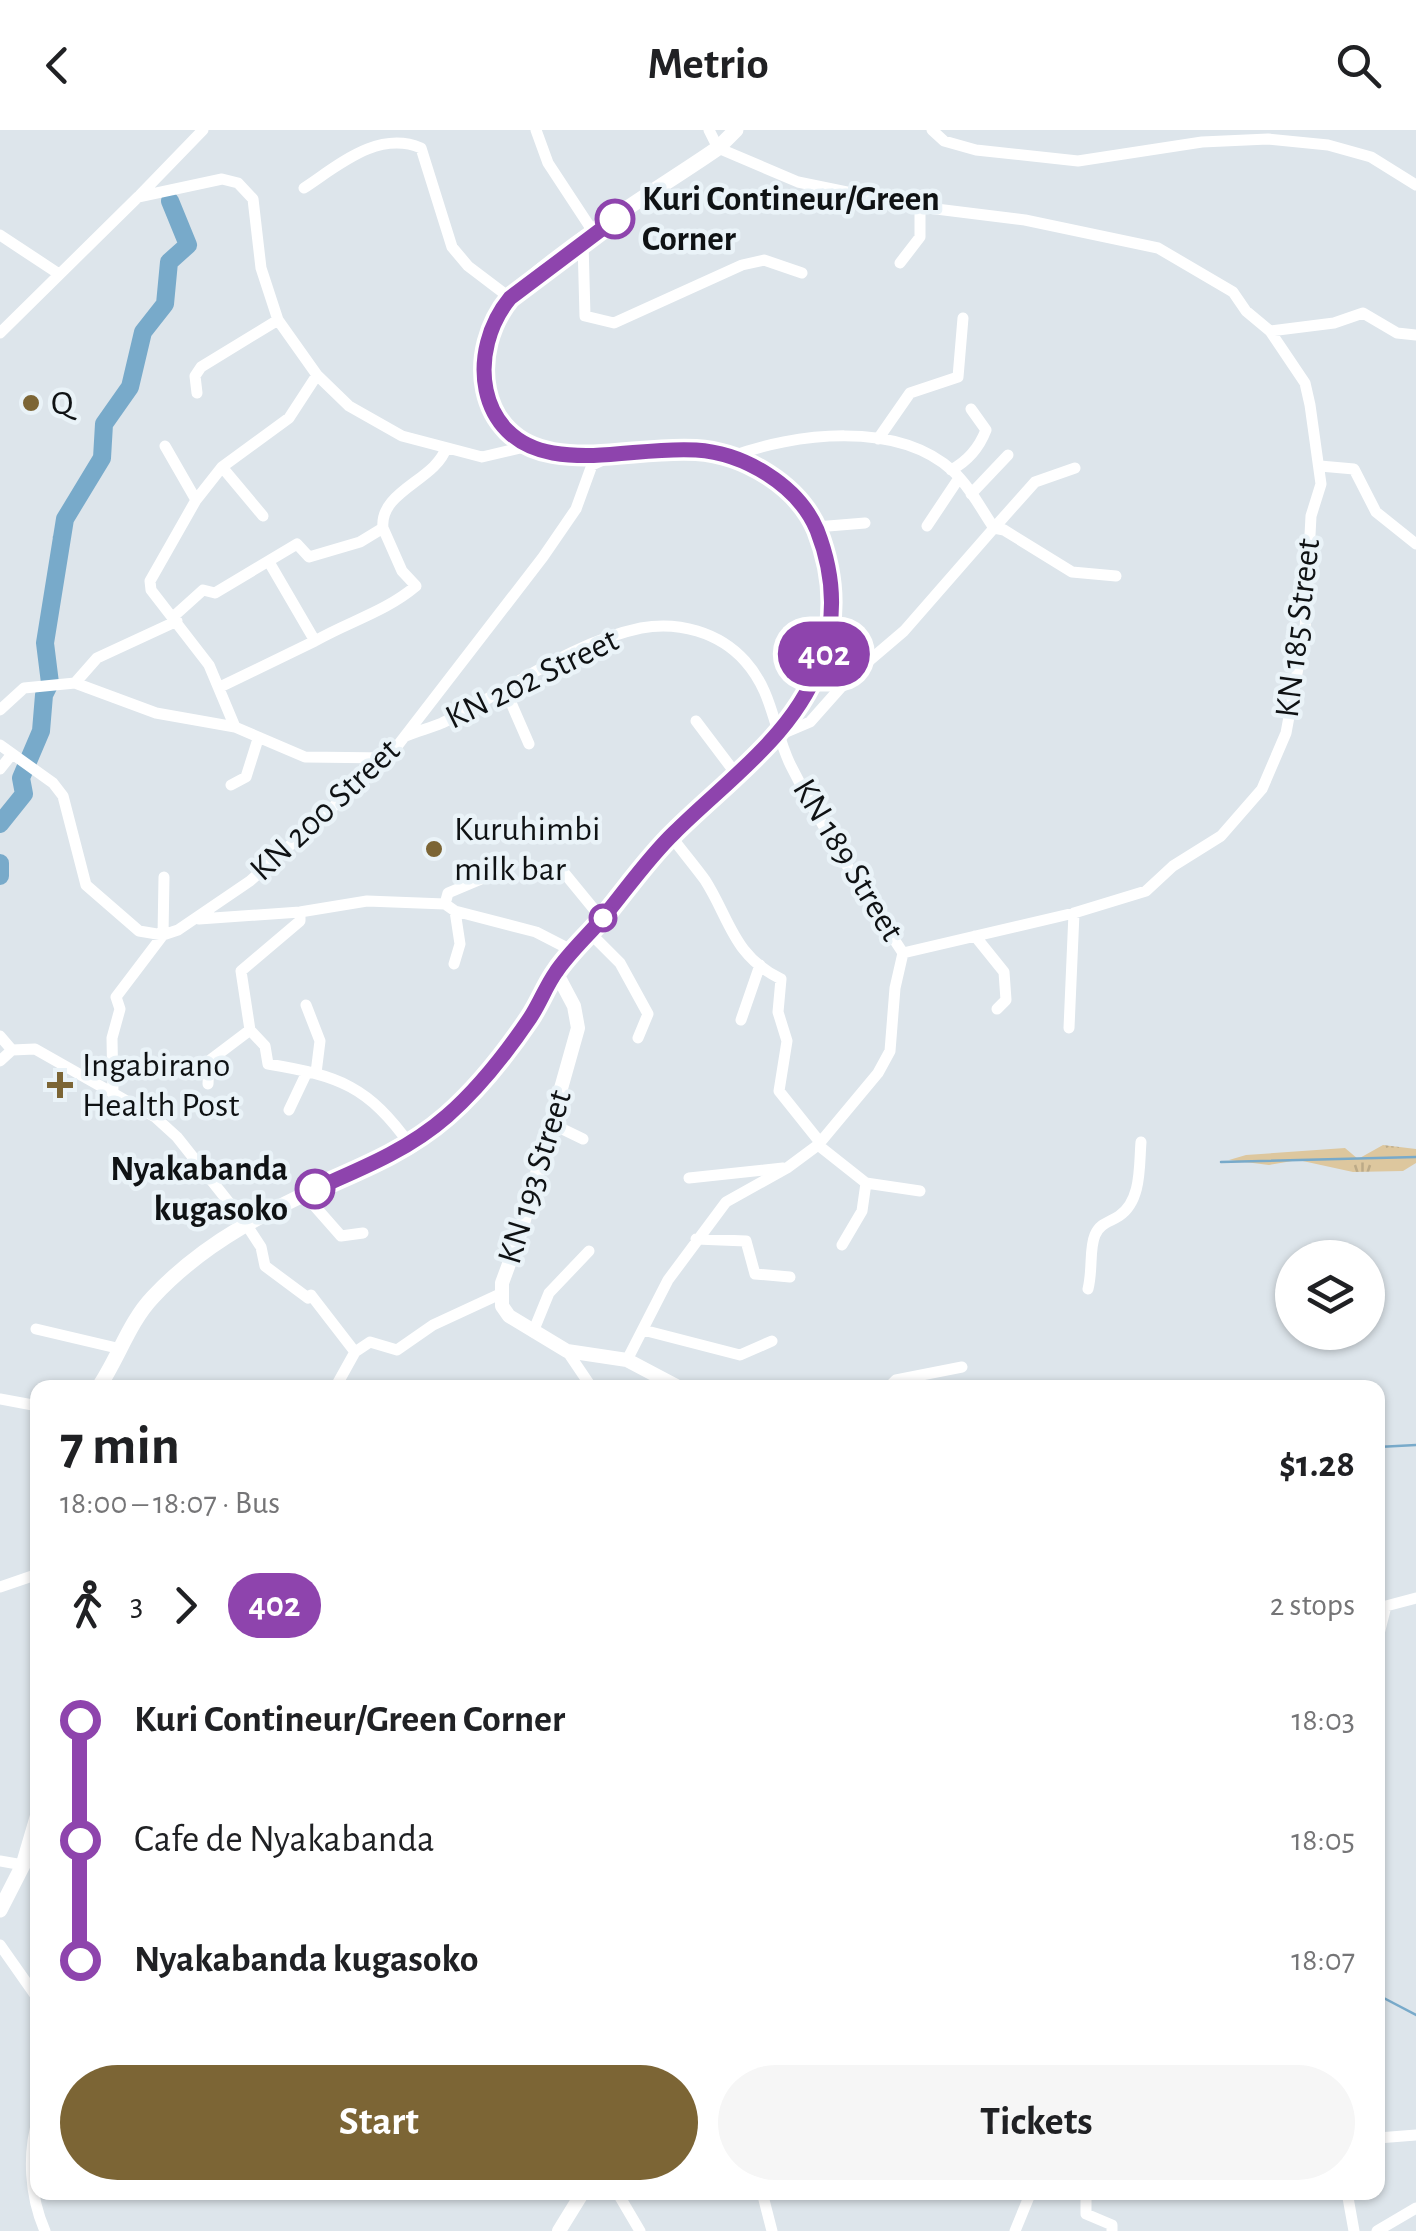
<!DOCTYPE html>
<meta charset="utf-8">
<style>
:root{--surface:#fff;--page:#f6f6f6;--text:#202124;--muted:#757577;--accent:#7c6535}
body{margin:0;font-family:"Alegreya Sans",sans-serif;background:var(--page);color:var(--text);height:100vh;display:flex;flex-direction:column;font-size:38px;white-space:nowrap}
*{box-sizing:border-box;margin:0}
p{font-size:32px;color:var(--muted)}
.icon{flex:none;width:55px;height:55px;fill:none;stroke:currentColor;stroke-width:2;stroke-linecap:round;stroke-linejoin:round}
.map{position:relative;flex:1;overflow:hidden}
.side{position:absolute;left:30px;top:1250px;width:1355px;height:820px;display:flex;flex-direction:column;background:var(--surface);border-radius:20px;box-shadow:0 2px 8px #0004}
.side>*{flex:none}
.badge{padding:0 20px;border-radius:32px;font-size:35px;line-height:65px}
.controls{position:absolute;left:1275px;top:1110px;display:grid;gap:20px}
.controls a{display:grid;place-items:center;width:110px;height:110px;border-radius:50%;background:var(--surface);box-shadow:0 2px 8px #0004;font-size:50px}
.map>.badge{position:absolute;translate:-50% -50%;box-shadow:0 0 0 5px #fff}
.legs{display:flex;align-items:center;gap:15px;height:110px;padding:0 30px;font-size:32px}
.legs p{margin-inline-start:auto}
.headline{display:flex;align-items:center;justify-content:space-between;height:170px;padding:0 30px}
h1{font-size:55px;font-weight:700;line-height:75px}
.primary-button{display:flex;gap:20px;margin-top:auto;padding:20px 30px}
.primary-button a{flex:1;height:115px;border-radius:60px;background:var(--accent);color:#fff;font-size:40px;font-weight:700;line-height:115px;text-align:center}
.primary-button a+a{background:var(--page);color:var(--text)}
ul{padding:0 30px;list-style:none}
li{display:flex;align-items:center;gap:35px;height:120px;font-size:38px}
li i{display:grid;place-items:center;width:15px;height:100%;margin:0 12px;background:currentColor}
li i::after{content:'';width:25px;height:25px;margin:-12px;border:8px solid;border-radius:50%;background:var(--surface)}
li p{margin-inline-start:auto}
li:first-child i{background:linear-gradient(#0000 50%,currentColor 0)}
li:last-child i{background:linear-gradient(currentColor 50%,#0000 0)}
header{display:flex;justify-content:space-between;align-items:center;height:130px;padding:0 30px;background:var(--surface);font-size:45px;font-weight:700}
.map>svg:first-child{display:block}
.grass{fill:url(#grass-tufts)}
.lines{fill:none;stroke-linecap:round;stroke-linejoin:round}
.stream{stroke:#78aaca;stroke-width:2.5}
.river{stroke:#78aaca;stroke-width:18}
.minor{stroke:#fff;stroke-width:11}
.tertiary{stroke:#fff;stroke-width:14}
.secondary{stroke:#fff;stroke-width:15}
.line-1-casing{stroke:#fff;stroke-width:22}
.line-1{stroke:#8e44ad;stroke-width:15}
.stop-1-dot{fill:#fff;stroke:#8e44ad;stroke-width:5}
.poi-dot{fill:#7c6535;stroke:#eaf3f8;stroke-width:4}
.labels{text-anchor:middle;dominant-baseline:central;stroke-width:9;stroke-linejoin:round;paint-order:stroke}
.stop-label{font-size:35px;font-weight:bold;fill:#0f1214;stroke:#eaf3f8;text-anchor:start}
.poi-label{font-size:35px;fill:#0f1214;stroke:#eaf3f8;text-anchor:start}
.street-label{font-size:35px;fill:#0f1214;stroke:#eaf3f8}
</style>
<header><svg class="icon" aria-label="back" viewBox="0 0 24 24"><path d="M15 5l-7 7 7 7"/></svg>Metrio<svg class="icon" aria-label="search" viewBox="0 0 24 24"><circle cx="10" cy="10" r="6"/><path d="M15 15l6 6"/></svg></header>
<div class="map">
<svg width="1416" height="2101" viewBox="0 0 1416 2101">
<defs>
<pattern id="grass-tufts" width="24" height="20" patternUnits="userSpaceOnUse" patternTransform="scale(2.5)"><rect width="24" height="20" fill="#ddc79e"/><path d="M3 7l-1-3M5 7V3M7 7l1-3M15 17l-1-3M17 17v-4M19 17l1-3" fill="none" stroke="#bcaa87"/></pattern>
</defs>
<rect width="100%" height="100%" fill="#dde5eb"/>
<path class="grass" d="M1383,1015L1416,1019V1033L1403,1041L1353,1042L1298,1030L1269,1035L1229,1030L1246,1025L1345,1018L1358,1029Z"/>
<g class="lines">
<path class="stream" d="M54,407L59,414
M1221,1032L1416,1027
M1378,1317L1416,1315
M1378,1865L1416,1885"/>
<path class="river" d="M0,694L24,664L21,648L41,601L44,565L50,553L45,513L65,389L102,328L104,294L130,257L143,202L165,174L169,132L188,115L170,71
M0,733V746"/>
<path class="minor" d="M536,0L548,33L594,103
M709,0L718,18L798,52L920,77L1025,90L1158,118L1233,162L1246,181L1270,201L1305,253L1310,275L1321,354L1311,386L1305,500L1286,603L1262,659L1221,706L1173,736L1146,761L1074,783L903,823
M932,0L944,11L976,20L1078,31L1202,12L1268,9L1328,15L1371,27L1416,55
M304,58C339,35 378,0 421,18L452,117L468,136L510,168
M140,65L203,0
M0,105L59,144
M583,112L585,186L614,193L742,135L764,130L802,143
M900,133L920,107V77
M1270,201L1334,193L1363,183L1397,203L1416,205
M0,203L138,67L222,49L238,53L253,69L261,138L278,190L317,245L349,276L402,306L482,327L529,316
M197,263L195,246L201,237L278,190
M878,309L910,263L958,247L963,188
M165,316L196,370
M730,327C794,303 897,290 953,341C970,357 981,379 994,398L904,501L850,547L810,592L777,606
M1320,336L1354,339L1376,382L1416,414
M222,337L263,386
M1075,338L1035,352L994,398L1004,400L1072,442L1116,446
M951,340C968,331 979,318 986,300L971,279
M971,364L1008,325
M927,396L959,348
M816,397L865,393
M173,487L203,460L215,463L297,414L309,427L360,412L383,398C379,361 436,350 446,318
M315,511C350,491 385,482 416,456L402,441L383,398
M75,553L97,528L177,491
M220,557L315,511L269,432
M505,559L529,614
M0,580L24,558L75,553L156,583L235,597L305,627L388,628
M696,591L736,644
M235,597L209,535L151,460L150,451L196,370L222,337L289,288L317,245
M406,606C418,601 430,598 442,593C507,562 569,513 641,498C678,491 719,502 745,531C773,562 773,598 790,634C823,700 863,762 903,823L895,858L890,921L878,943L818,1015L787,1038L726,1072L668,1150L627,1230
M0,615L53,653L63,666L86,755L139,801L163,805L178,800L250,751L388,628L543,427L576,379L592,335L610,327
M0,639L12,624
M231,655L246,647L258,609
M671,706C682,721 694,735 705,750C730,789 733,826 781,849L778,882L787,911L779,961L819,1011
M561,739L602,789
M445,774L448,763L486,747
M300,782V791L241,841L250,900L265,916L268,934C340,946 368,956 411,1016
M199,789L300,782L367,771L445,774L455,781L536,802L573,821
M590,803L620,833L648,884L638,908
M975,806L1004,842L1006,870L997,879
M454,834L460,814L455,781
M306,875L320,911L316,943
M741,890L760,835
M1069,898L1074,783
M0,906L12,920L35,919L155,987L177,1007L246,1094L261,1117L265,1136L308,1168L311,1165L355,1222
M0,931L12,920
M208,954L209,931L250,900
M113,963L112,908L120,879L116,867L163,805L164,747
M289,980L307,942
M550,993L583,1009
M818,1015L866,1053L920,1061
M689,1048L783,1038
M304,1064L341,1106L363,1103
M696,1109L746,1111L755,1144L790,1147
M842,1115L862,1081L866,1053
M1088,1159C1093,1139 1089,1119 1095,1105C1100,1093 1110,1092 1119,1086C1142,1071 1139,1035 1141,1012
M36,1199L121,1219
M643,1200L740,1225L772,1211
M533,1202L549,1163L589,1121
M567,1221L592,1258
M335,1258L355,1222L370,1212L397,1220L433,1195L500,1164
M888,1258L896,1250L962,1237
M0,1269L38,1276
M0,1457L38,1444
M1378,1508L1386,1476L1416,1468
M0,1731L23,1735
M0,1815L38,1869
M38,1989C27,2024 30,2067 45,2101
M1378,2008L1416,2005
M617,2062L640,2101
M762,2062L772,2101
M1086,2062V2084L1112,2095V2101
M1347,2062L1354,2101
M1015,2101L1031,2062
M1377,2101L1416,2078"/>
<path class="tertiary" d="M556,842L574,876L578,898L520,1104L502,1153V1176L509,1186L567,1221L627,1230L680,1258
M559,2101L583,2062"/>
<path class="secondary" d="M98,1258C118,1229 129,1192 153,1167C205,1111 271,1079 340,1048C363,1038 389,1029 411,1016C458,987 499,934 530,889C541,873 547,854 559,838C593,793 632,746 672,705C726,648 803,602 824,521C850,425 804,333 700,321C652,315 606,330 555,323C524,318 503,300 490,271C478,245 480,213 495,187C523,139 667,54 718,18L736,0
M38,1384V1410
M0,1780L23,1735L38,1684"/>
</g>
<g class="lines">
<defs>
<path id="line-1" d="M315,1059C363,1038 408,1020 447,986C478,959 507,922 530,888C540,873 546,856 556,842C570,821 590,804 606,784C628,757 649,727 674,703C728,649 799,602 823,525C837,483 833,441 817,400C798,355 744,323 696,320C647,317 602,331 553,323C475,310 467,220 510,168L615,89"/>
</defs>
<use href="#line-1" class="line-1-casing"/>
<use href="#line-1" class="line-1"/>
</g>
<g class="stop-1-dot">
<circle cx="615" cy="89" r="18"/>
<circle cx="603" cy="788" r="12"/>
<circle cx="315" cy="1059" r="18"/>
</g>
<g class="poi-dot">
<circle cx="31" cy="273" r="10"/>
<circle cx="434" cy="719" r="10"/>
<path d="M55 940h10v10h10v10h-10v10h-10v-10h-10v-10h10z"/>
</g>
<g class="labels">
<g class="stop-label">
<text x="642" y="69">Kuri Contineur/Green<tspan x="642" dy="40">Corner</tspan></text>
<text x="288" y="1039" text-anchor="end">Nyakabanda<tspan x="288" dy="40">kugasoko</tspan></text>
</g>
<g class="poi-label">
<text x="51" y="273">Q</text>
<text x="454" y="699">Kuruhimbi<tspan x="454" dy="40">milk bar</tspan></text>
<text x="82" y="935">Ingabirano<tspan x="82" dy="40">Health Post</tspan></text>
</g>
<g class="street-label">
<text transform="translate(1298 498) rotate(-83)">KN 185 Street</text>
<text transform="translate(532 549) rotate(-26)">KN 202 Street</text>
<text transform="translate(325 680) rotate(-43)">KN 200 Street</text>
<text transform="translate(848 730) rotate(59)">KN 189 Street</text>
<text transform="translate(535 1047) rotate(-73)">KN 193 Street</text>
</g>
</g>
</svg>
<div class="controls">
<a><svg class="icon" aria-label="layers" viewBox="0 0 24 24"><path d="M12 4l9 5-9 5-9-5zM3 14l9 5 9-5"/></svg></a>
</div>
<b class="badge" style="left:824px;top:524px;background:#8e44ad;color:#fff">402</b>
<section class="side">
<div class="headline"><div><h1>7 min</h1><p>18:00 – 18:07 · Bus</p></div><b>$1.28</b></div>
<div class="legs"><svg class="icon" aria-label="walk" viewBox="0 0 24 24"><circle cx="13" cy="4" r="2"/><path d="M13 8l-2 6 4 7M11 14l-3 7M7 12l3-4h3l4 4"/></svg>3<svg class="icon" aria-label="forward" viewBox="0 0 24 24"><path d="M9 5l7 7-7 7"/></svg><b class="badge" style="background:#8e44ad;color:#fff">402</b><p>2 stops</p></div>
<ul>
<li><i style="color:#8e44ad"></i><b>Kuri Contineur/Green Corner</b><p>18:03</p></li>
<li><i style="color:#8e44ad"></i><span>Cafe de Nyakabanda</span><p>18:05</p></li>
<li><i style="color:#8e44ad"></i><b>Nyakabanda kugasoko</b><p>18:07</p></li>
</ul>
<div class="primary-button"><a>Start</a><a>Tickets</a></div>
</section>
</div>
